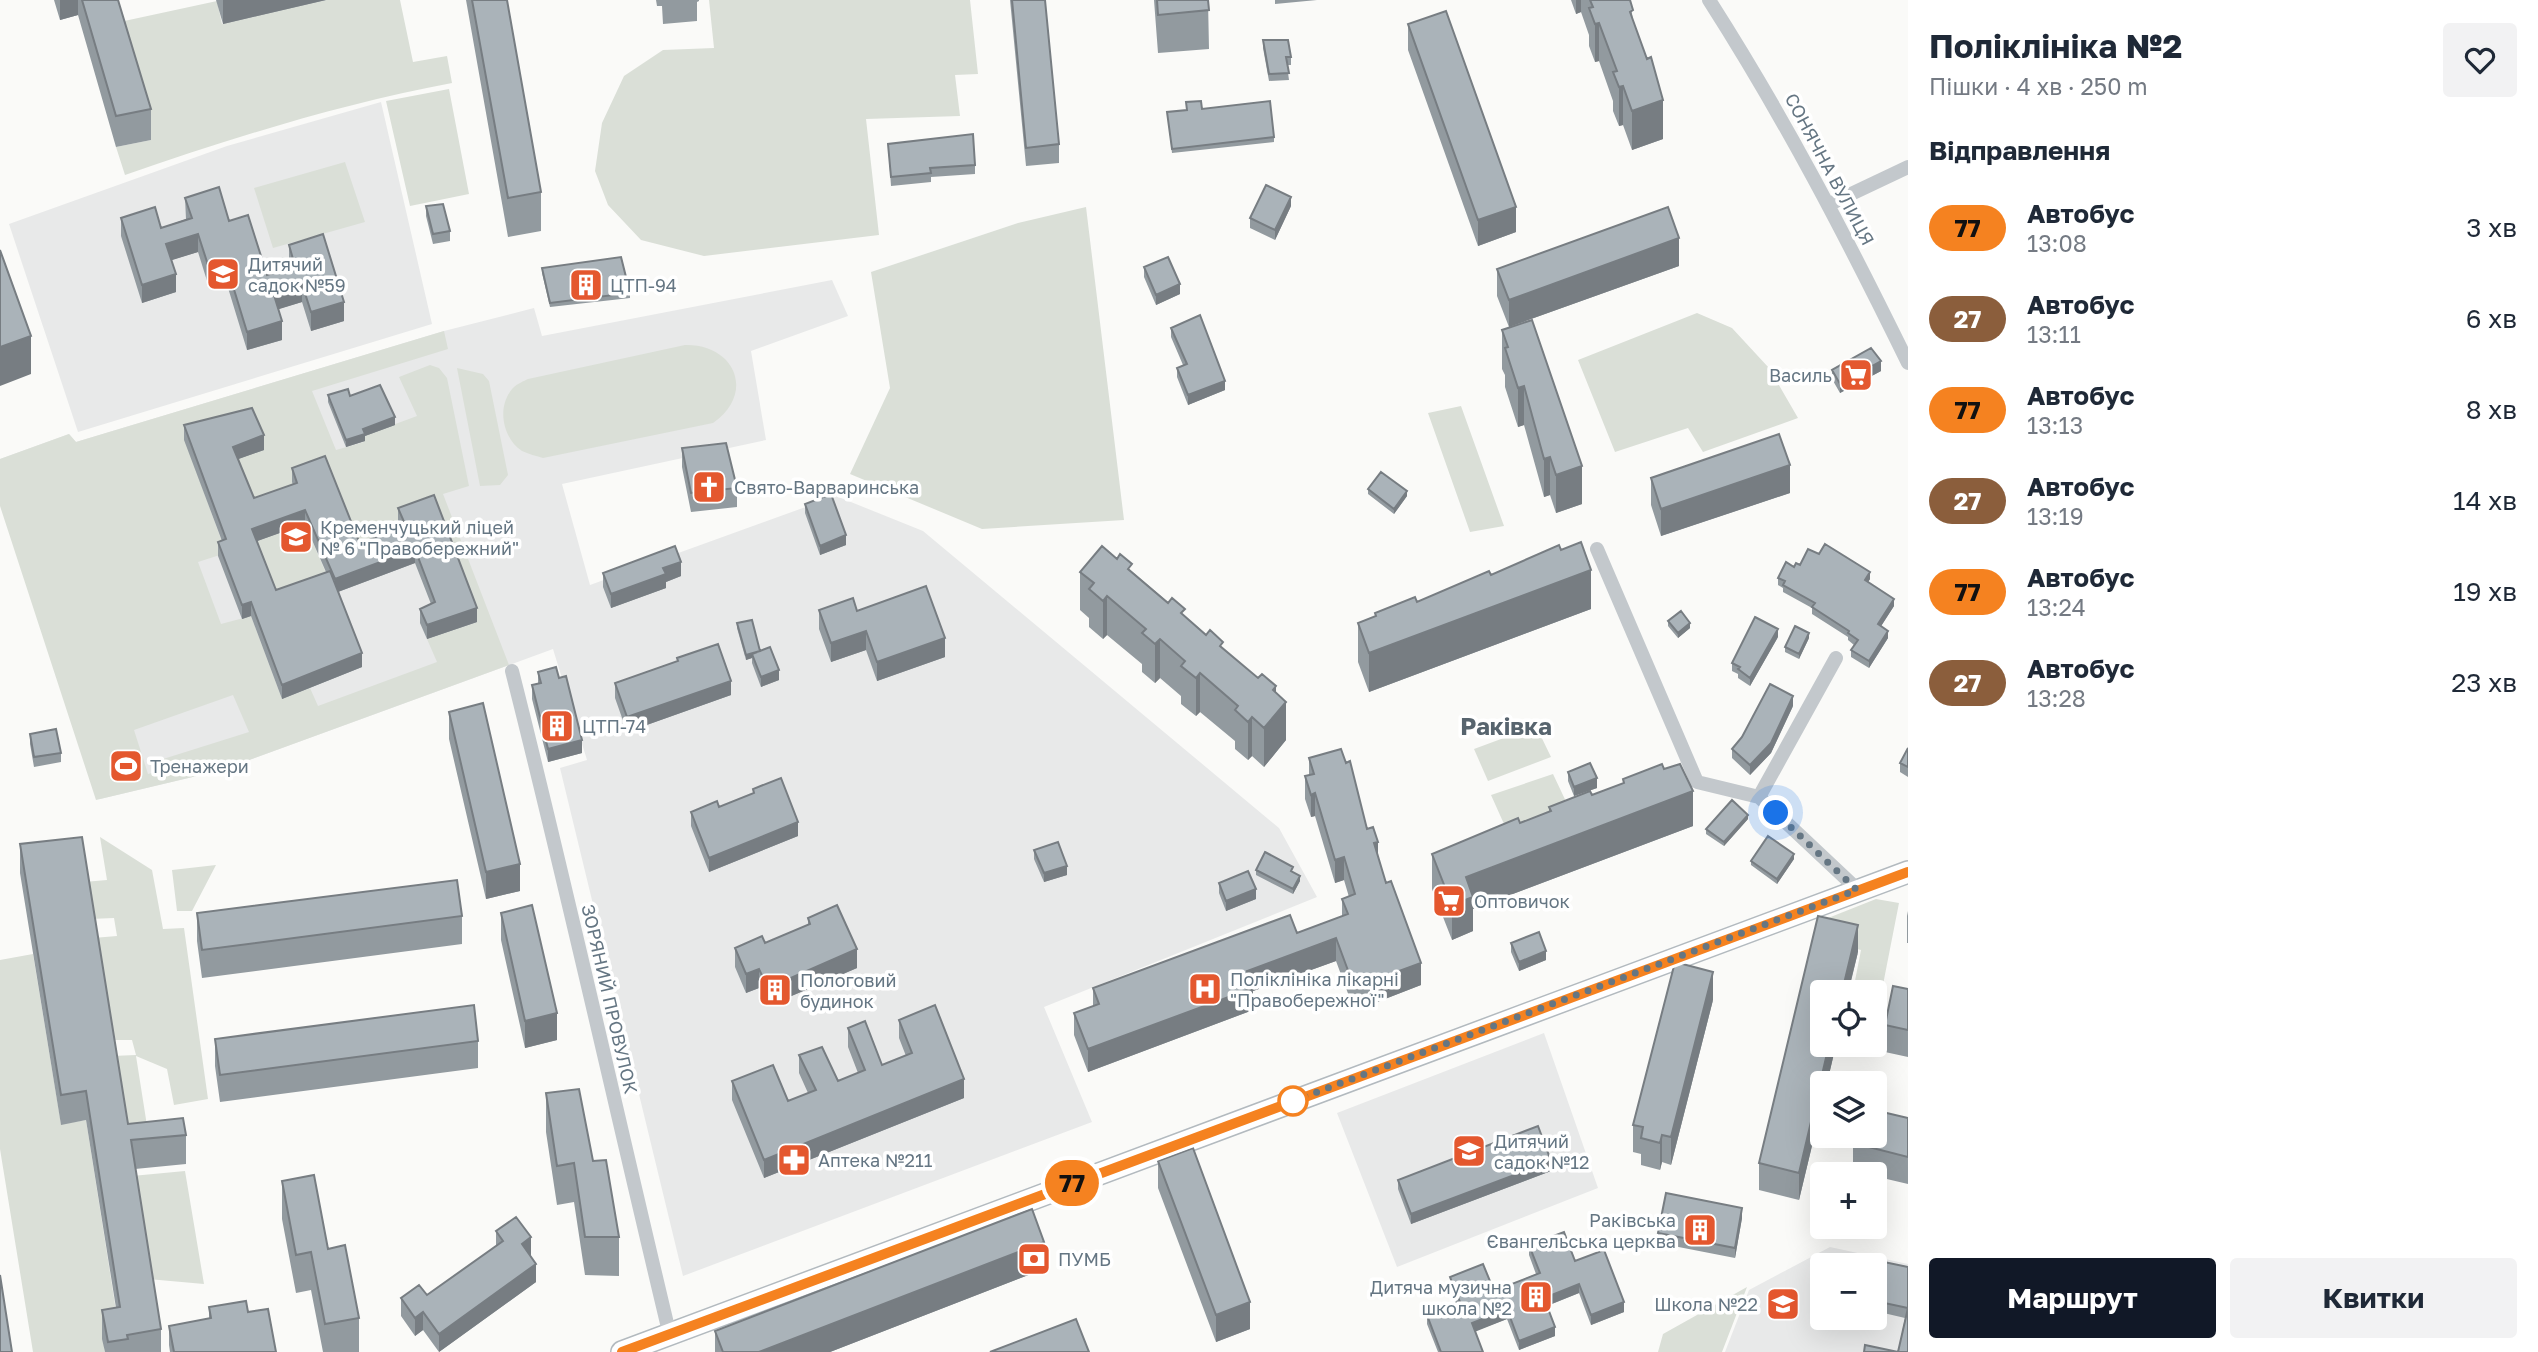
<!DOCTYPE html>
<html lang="uk">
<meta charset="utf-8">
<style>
:root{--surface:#fff;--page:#f2f2f3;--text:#1f2937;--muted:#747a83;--accent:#111827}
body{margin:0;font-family:"Golos Text",sans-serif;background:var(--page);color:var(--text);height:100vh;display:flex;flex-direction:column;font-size:26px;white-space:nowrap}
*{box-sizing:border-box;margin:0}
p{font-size:23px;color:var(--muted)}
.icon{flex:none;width:38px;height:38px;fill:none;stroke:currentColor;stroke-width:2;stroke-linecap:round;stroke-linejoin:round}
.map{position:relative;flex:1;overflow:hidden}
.details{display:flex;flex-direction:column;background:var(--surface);width:630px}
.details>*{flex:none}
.badge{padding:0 14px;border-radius:23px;font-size:24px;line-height:46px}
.buttons{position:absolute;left:1810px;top:980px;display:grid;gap:14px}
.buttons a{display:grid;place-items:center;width:77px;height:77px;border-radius:7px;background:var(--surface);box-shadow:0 7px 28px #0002;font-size:35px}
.you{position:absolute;width:35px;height:35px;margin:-18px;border:5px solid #fff;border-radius:50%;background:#1a73e8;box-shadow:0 0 0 10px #1a73e833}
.map>.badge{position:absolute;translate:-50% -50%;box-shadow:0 0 0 4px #fff}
h2{padding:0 21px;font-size:26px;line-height:63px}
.round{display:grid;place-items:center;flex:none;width:74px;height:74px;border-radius:7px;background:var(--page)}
.overview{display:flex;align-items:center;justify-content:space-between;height:119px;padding:0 21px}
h1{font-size:33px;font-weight:700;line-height:52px}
.cta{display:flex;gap:14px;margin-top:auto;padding:14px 21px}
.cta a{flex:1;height:80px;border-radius:7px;background:var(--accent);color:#fff;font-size:28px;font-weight:700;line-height:80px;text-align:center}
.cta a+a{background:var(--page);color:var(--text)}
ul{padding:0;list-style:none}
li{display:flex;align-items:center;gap:21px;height:91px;padding:0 21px}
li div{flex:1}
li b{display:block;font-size:26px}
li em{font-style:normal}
li .badge{min-width:77px;font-weight:700;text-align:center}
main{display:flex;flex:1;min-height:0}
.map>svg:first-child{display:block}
.built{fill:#e8e9e9;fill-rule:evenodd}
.green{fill:#dadfd7;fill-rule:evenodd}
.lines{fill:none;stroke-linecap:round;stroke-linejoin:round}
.secondary-casing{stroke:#b3babf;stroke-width:24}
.street{stroke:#c3c8cc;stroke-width:14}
.secondary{stroke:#fff;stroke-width:21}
.wall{fill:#929a9f;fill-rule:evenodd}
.shaded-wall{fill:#777d82}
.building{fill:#aab3b9;stroke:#777d82;stroke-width:2}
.line-casing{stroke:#fff;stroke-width:16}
.line{stroke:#f58220;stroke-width:10}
.walk{stroke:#657683;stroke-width:7;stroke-dasharray:0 12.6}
.stop-dot{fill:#fff;stroke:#f58220;stroke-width:3.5}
.labels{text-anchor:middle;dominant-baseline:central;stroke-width:7;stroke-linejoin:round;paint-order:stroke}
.street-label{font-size:18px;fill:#657683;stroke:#fff}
.poi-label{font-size:18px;fill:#657683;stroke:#fff;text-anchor:start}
.district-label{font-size:24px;font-weight:bold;fill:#57646e;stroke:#fff}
</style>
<main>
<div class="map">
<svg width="1908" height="1352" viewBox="0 0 1908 1352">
<rect width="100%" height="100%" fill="#fafaf8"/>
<path class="built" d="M381,102L432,324L78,432L9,224L227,146Z
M832,280L848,316L751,351L766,440L562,484L590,585L836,496L923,531L1279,828L1317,897L1044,1007L1092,1122L683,1276L560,768L587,760L553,649L222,770L100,799L0,459L69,434L76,442L444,331L534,308L542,336Z
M1544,1033L1598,1188L1397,1267L1337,1113Z
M1830,1247L1908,1264V1352H1725L1749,1290ZM1822,1265H1874V1318H1822Z"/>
<path class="green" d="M326,0H400L413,62L447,56L452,83C340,104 232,138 125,175L116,147L151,140L115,23L217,1L222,24Z
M709,0H970L978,74L955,75L960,116L866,119L879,235L704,256L641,240L608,205L595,171L602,123L624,76L663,50L714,48Z
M449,89L469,194L410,206L386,101Z
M345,162L365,222L273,248L254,188Z
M1086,207L1124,520L982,529L850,474L890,388L871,272L1018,223Z
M1697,313L1732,328L1769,368L1798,418L1703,452L1688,428L1615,452L1578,360Z
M444,331L448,349L312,391L336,450L364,442L363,436L417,416L399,377L430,365L439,368L447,378L469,486L443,494L509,665L222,770L96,800L0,506V459L69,434L76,442ZM185,440L254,512L297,497L359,555L405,538L477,622L427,639L437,662L318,706L310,688L282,699L251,616L221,624L198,562L226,553ZM233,695L249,732L160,760L163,770L148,774L134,730Z
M685,345C735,344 756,393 713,423L543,458C537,456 528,454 522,451C502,438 496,405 514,387C517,384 524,381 528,379Z
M457,368L483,374L489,381L508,475L500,485L480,486Z
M1461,406L1504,526L1470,532L1428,413Z
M305,524L331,585L276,604L252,543Z
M1536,726L1551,757L1488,781L1474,749Z
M1553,774L1570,810L1513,844L1491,795Z
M100,837L152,870L163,929L184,928L208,1099L174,1105L167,1069L136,1056L151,1151L129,1159L112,1056L136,1055L132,1040H110L93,938L117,936L114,918L90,919L84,882L107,880Z
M216,865L192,911H177L172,870Z
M1876,899L1899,903L1880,1000L1874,998V992L1853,991L1861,950L1814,938L1818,922Z
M33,954L61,1124L86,1120L120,1336L103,1339L105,1352H33L0,1149V960Z
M185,1171L204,1284L148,1279L132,1176Z
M1747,1287L1722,1352H1658L1663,1334Z"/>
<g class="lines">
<defs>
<path id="secondary" d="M622,1352L1908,872"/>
</defs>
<use href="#secondary" class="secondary-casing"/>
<path class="street" d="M1709,0C1784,117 1847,238 1908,363
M1830,204L1908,167
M1597,549L1697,782L1759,797L1858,890
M512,671C568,892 617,1115 670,1336
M1759,797L1836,658"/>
<use href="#secondary" class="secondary"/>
</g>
<path class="wall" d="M54,0H118L151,109V140L116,147L78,15L60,20Z
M216,0H326L223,24Z
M466,0H507L541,192V231L508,237Z
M656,0H699V1L697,2V21L663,24L662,6H657Z
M1010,0H1045L1059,144V163L1026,166Z
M1154,0H1208L1209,49L1158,53Z
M1275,0H1317L1275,4Z
M1571,0H1630L1633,20L1663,139L1632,150L1623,125L1619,126L1613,111V101L1599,61L1595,62L1589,46V35L1581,12L1576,14Z
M1408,24L1516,232L1478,246L1408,50Z
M1263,40L1291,57V65H1287L1289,80L1269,81L1263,48Z
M1202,109L1274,137V142L1172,153L1167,112Z
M888,144L975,165V174L931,177V182L891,186Z
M185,198L229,221L267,275L290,268L289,263V245L344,321L311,331L302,302L278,309L282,340L247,350L225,278L208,284L198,252L171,260L176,292L142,303L121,236V218L161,228L186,219Z
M426,206L450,231V241L433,244L426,216Z
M1291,206L1275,240L1250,228V218Z
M1679,266L1509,327L1497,296V269Z
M1144,267L1180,294L1156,305L1144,277Z
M542,268L630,293V298L550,307L542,273Z
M1171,328L1225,390L1188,405L1177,377V368L1183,365L1171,337Z
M1502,330L1582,504L1556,513L1550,495L1544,497L1524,425L1518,427L1505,387V375L1502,369Z
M1832,370L1881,371L1840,393L1832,379Z
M328,395L350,396L395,425L365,436V441L346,447L328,402Z
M184,425L264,450L238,459L254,498L293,485L292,482V468L360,544L400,526L398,522V508L477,622L427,639L420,623V609L431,604L415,563L338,592L362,667L282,699L251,616L242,619L218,556V542L222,541L184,440ZM305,524L326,572L276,590L257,541Z
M682,448L737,488V507L691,512L682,467Z
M1651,478L1790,493L1661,536L1651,505Z
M1368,489L1407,496L1394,514L1368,494Z
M805,504L846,545L820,555L805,513Z
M1117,559L1276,693L1286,740L1264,767L1252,756L1248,760L1235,749V741L1200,712L1196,716L1181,704V696L1160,678L1155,683L1142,672V664L1107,635L1103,639L1089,627V618L1080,610V572Z
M1800,565L1870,579L1868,582L1894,606L1881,626L1888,638L1869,668L1851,657V650L1854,645L1848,640V637L1812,614V608L1783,592V588L1778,585V578L1794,567Z
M603,573L681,576L666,582V588L611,608L603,587Z
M1491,575L1591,609L1369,692L1358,662V623L1375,617V613L1417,602Z
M819,610L857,611L945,657L877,681L866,650L831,662L819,629Z
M1668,621L1690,628L1678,638L1668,626Z
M737,623L760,651L779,680L761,687L752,663V658L746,660L737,628Z
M1778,637L1750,686L1738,678V674L1732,671V663Z
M1809,638L1799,659L1785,652V647Z
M677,658L731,695L627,732L615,698V683L677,662Z
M538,672L559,678L582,753L548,762L532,699V685L538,683Z
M1793,706L1771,753L1750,775L1732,758V749Z
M449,712L520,891L486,899L449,739Z
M30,734L61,753V762L34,767L30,744Z
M1908,748V777L1900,772V763Z
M1309,758L1367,829L1421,985L1372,1004L1353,1007L1336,961L1253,991V1010L1088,1072L1074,1035V1013L1093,1006V988L1297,933L1342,916V899L1349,897L1344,880L1335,883L1315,816L1311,817L1305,799V776L1309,775Z
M1568,772L1597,788L1574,796L1568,781Z
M1623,779L1693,826L1473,909V931L1452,940L1432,889V854L1549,812V807L1592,795L1623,784Z
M753,789L798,836L709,872L691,826V812L719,807L753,794Z
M1748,819L1724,846L1706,834V829Z
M20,844L128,1124L186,1135V1164L135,1169L161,1329V1352H105L102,1339V1310L116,1308L86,1120L61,1125L20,873Z
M1034,850L1067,875L1044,882L1034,859Z
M1794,859L1777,884L1751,865V861Z
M1256,870L1293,872L1300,881L1293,894L1256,875Z
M1219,883L1256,899L1226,911L1219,893Z
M1908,911V943H1907V916Z
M197,913L462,916V944L202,978L197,941Z
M501,913L557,1040L525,1048L501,940Z
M808,918L857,968L768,1006L759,988L746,993L735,967V948L765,943L808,925Z
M1511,943L1546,960L1519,971L1511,952Z
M1858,952L1827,1083H1822V1104L1799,1200L1759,1190V1163Z
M1908,989V1057L1885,1052V1025Z
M1713,1000L1671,1165L1662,1162L1660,1170L1641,1165V1154L1633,1152V1125Z
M899,1020L964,1098L764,1178L732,1100V1081L788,1101L808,1093L799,1073V1055L838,1081L858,1073L848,1047V1028L882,1065L906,1056L899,1038Z
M215,1039L478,1041V1068L220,1102L215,1066Z
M546,1093L593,1161L619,1237V1276L585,1275L574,1202L557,1205L546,1132Z
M1908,1118V1184L1874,1176V1174H1868L1853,1171V1143Z
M1158,1161L1250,1329L1216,1342L1158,1188Z
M1551,1171L1411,1224L1398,1189V1180Z
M282,1181L328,1249L359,1318V1352H323L311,1290L296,1293L282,1219Z
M1742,1218L1735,1258L1658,1243V1233Z
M496,1231L531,1256L536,1282L439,1352L423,1330L415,1336L401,1316V1298L427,1295L496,1246Z
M1529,1245L1575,1261L1624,1312L1591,1325L1579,1293L1547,1306L1555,1336L1519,1350L1507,1319L1475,1331L1483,1352H1438L1427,1324V1315L1456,1303L1450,1286V1277L1494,1291L1536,1274L1529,1255Z
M1908,1267V1352H1864H1898L1905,1318L1875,1311V1301Z
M1044,1269L830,1352H715V1331Z
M209,1307L248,1312L276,1352H170L169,1345V1326L209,1319Z"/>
<path class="shaded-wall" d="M60,0H78V15L60,20Z
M223,0H326L223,24Z
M1576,0H1581V12L1576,14Z
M1599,23V61L1595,62V24Z
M1623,86V125L1619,126V87Z
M1663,100V139L1632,150V111Z
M1291,197V206L1275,240V230Z
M1516,207V232L1478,246V220Z
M198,234V252L166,262V244Z
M1679,238V266L1509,327V300Z
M225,260V278L208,284V265Z
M176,274V292L142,303V285Z
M302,284V302L273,311V292Z
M1180,284V294L1156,305V295Z
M344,302V321L311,331V312Z
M282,321V340L247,350V332Z
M31,336V374L0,386V347Z
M1881,361V371L1840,393V384Z
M1225,381V390L1188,405V395Z
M1524,386V425L1518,427V388Z
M395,417V425L365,436V441L346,447V440L363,429Z
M264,435V450L233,461V447Z
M1550,457V495L1544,497V459Z
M1790,465V493L1661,536V509Z
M1582,466V504L1556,513V475Z
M1407,491V496L1394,514V509Z
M305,510V524L252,543V529Z
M846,535V545L820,555V546Z
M415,549V563L335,593V579Z
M681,562V576L666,582V588L611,608V594L663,568Z
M1591,570V609L1369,692V653Z
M1870,572V579L1865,587V580Z
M1107,596V635L1103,639V601Z
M1894,599V606L1878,631V624Z
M251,602V616L242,619V605Z
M477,608V622L427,639V625Z
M1690,623V628L1678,638V633Z
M1778,629V637L1750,686V678Z
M866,631V650L831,662V643Z
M1888,631V638L1869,668V661Z
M1809,633V638L1799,659V654Z
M945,638V657L877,681V662Z
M1160,639V678L1155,683V644Z
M760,651L752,654V658L746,660V655Z
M362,653V667L282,699V685Z
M779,670V680L761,687V677Z
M1200,673V712L1196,716V678Z
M731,681V695L627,732V717Z
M1276,686V714L1286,702V740L1264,767V728L1273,690Z
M1793,696V706L1771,753L1750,775V765Z
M1252,717V756L1248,760V722Z
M582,740V753L548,762V749Z
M1597,778V788L1574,796V787Z
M1693,791V826L1473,909V931L1452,940V905L1466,877Z
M1315,793V816L1311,817V795Z
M1748,815V819L1724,846V842Z
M798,822V836L709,872V858Z
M1378,842V865L1374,843Z
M1794,854V859L1777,884V879Z
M1344,857V880L1335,883V860Z
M520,864V891L486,899V872Z
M1067,866V875L1044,882V873Z
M1300,876V881L1293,894V889Z
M1256,889V899L1226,911V901Z
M1858,925V952L1848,992H1842Z
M1336,938V961L1253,991V1010L1088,1072V1049L1247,971Z
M857,949V968L768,1006V988Z
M1546,951V960L1519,971V962Z
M1421,963V985L1372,1004V981Z
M759,969V988L746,993V974Z
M1713,972V1000L1671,1165V1137Z
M557,1013V1040L525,1048V1021Z
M1829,1045H1836L1827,1083H1822V1104L1799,1200V1173Z
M964,1079V1098L764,1178V1160Z
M1662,1135V1162L1660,1170V1143Z
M1551,1161V1171L1411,1224V1214Z
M1742,1208V1218L1735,1258V1248Z
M531,1237V1256L522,1263V1244Z
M1044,1242V1269L830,1352H759Z
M536,1264V1282L439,1352V1334Z
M1579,1284V1293L1544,1307V1298Z
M1250,1302V1329L1216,1342V1315Z
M1624,1302V1312L1591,1325V1315Z
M1507,1309V1319L1472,1333V1323Z
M423,1312V1330L415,1336V1318Z
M1555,1327V1336L1519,1350V1341Z"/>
<path class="building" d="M82,0H118L151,109L116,116Z
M472,0H507L541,192L508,198Z
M1012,0H1045L1059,144L1026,148Z
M1157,0H1208L1209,10L1158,15Z
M1590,0H1630L1633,10L1630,12L1647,59L1651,57L1663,100L1632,111L1623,86L1619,87L1613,72L1617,71L1599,23L1595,24L1589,8L1593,7Z
M1446,11L1516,207L1478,220L1408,24Z
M1263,40H1288L1291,57H1286L1289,73L1269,74Z
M1201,101L1202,109L1270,101L1274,137L1172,149L1167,112L1187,110L1186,102Z
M973,134L975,165L930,168L931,173L891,177L888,144Z
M1266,185L1291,197L1275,230L1250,218Z
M219,187L229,221L248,215L267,275L295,266L289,245L323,234L344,302L311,312L302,284L273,292L282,321L247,332L225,260L208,265L198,234L166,244L176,274L142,285L121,218L155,207L161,228L192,218L185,198Z
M443,204L450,231L433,234L426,206Z
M1668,207L1679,238L1509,300L1497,269Z
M0,250L31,336L0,347Z
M621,257L630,293L550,303L542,268Z
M1168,257L1180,284L1156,295L1144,267Z
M1200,315L1225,381L1188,395L1177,368L1187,364L1171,328Z
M1532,320L1582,466L1556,475L1550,457L1544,459L1524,386L1518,388L1505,348L1508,347L1502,330Z
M1871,348L1881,361L1840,384L1832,370Z
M380,385L395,417L363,429L365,434L346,440L328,395L348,389L350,396Z
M252,408L264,435L233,447L254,498L297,483L292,468L325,456L360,544L405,524L398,508L434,495L477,608L427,625L420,609L435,602L415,549L335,579L305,510L252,529L276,590L330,571L362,653L282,685L251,602L242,605L218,542L226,539L184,425Z
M1779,434L1790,465L1661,509L1651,478Z
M726,443L737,488L691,493L682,448Z
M1381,472L1407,491L1394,509L1368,489Z
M831,494L846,535L820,546L805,504Z
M1581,542L1591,570L1369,653L1358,623L1376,616L1375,613L1415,597L1417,602L1489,571L1491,575L1559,545L1561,550Z
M1825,544L1870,572L1865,580L1894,599L1878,624L1888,631L1869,661L1851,650L1858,640L1848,633L1849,631L1812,607L1815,603L1783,585L1785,581L1778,578L1786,562L1794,567L1796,563L1800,565L1808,549L1819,554Z
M675,546L681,562L663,568L666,574L611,594L603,573Z
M1102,546L1117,559L1120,554L1132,564L1128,569L1168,603L1172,598L1185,609L1181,613L1206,635L1210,630L1223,642L1220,646L1258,678L1262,674L1276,686L1273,690L1286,702L1264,728L1252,717L1248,722L1235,710L1238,706L1200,673L1196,678L1181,666L1185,661L1160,639L1155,644L1142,633L1146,629L1107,596L1103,601L1089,589L1094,583L1080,572Z
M926,586L945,638L877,662L866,631L831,643L819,610L853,598L857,611Z
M1681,611L1690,623L1678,633L1668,621Z
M1755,617L1778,629L1750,678L1738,669L1740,667L1732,663Z
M752,620L760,651L746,655L737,623Z
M1795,626L1809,633L1799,654L1785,647Z
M718,644L731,681L627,717L615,683L678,661L677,658Z
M770,647L779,670L761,677L752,654Z
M556,667L559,678L566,676L582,740L548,749L532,685L541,683L538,672Z
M1770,684L1793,696L1771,743L1750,765L1732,749L1742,737Z
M483,703L520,864L486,872L449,712Z
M56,729L61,753L34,757L30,734Z
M1908,748V767L1900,763Z
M1341,749L1346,763L1350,761L1367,829L1373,827L1378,842L1374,843L1386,883L1391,881L1421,963L1372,981L1353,984L1336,938L1247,971L1253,988L1088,1049L1074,1013L1099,1004L1093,988L1290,915L1297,933L1348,914L1342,899L1355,894L1344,857L1335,860L1315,793L1311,795L1305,776L1314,774L1309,758Z
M1590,763L1597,778L1574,787L1568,772Z
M1662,764L1664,769L1680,764L1693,791L1466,877L1473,897L1452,905L1432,854L1518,818L1520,823L1551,811L1549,807L1590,791L1592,795L1624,783L1623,779Z
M781,778L798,822L709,858L691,812L717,801L719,807L754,793L753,789Z
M1732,800L1748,815L1724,842L1706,829Z
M1768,836L1794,854L1777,879L1751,861Z
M82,837L128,1124L183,1118L186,1135L131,1140L161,1329L127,1335L128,1339L108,1342L102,1310L120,1307L86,1091L61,1095L20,844Z
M1058,842L1067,866L1044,873L1034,850Z
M1265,852L1293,867L1291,871L1300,876L1293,889L1256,870Z
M1248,871L1256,889L1226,901L1219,883Z
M457,880L462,916L202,950L197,913Z
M532,905L557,1013L525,1021L501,913Z
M837,905L857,949L768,988L759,969L746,974L735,948L762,936L765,943L810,924L808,918Z
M1818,916L1858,925L1842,992H1822V1045H1829L1799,1173L1759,1163Z
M1539,932L1546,951L1519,962L1511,943Z
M1675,962L1713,972L1671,1137L1662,1135L1660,1143L1641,1138L1643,1127L1633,1125Z
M1893,986L1908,989V1030L1885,1025Z
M474,1005L478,1041L220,1075L215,1039Z
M935,1005L964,1079L764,1160L732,1081L773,1065L788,1101L816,1090L799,1055L822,1047L838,1081L865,1070L848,1028L865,1021L882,1065L912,1053L899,1020Z
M579,1089L593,1161L606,1160L619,1237H585L574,1163L557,1166L546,1093Z
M1874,1110L1908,1118V1157L1853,1143L1855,1136H1874Z
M1538,1126L1551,1161L1411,1214L1398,1180Z
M1193,1148L1250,1302L1216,1315L1158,1161Z
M314,1175L328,1249L345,1245L359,1318L325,1324L311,1252L296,1255L282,1181Z
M1666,1193L1742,1208L1735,1248L1658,1233Z
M1032,1209L1044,1242L759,1352H723L715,1331Z
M516,1217L531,1237L522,1244L536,1264L439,1334L423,1312L415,1318L401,1298L419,1285L427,1295L503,1241L496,1231Z
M1564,1232L1575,1261L1604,1250L1624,1302L1591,1315L1579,1284L1544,1298L1555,1327L1519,1341L1507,1309L1472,1323L1483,1352H1441L1427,1315L1460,1302L1450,1277L1483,1264L1494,1291L1540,1273L1529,1245Z
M1884,1262L1908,1267V1352H1864L1865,1345L1898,1352L1908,1308L1875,1301Z
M0,1275L12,1352H0Z
M246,1301L248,1312L268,1309L276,1352H174L169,1326L211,1318L209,1307Z
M1076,1319L1089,1352H990Z"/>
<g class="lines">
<defs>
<path id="line" d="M622,1352L1908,872"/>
</defs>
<use href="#line" class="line-casing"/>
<use href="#line" class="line"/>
<path class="walk" d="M1293,1101L1857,890L1776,813"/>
</g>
<defs>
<symbol id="school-square" viewBox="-11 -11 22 22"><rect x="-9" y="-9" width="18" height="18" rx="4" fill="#e4572e" stroke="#fff"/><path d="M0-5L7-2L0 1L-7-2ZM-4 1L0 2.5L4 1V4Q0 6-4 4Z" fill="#fff"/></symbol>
<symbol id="building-square" viewBox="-11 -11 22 22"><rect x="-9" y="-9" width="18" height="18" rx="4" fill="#e4572e" stroke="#fff"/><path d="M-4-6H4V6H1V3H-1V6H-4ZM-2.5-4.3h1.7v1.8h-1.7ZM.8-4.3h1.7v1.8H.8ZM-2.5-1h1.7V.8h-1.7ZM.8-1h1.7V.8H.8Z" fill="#fff"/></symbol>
<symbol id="supermarket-square" viewBox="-11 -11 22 22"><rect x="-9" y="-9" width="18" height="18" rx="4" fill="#e4572e" stroke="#fff"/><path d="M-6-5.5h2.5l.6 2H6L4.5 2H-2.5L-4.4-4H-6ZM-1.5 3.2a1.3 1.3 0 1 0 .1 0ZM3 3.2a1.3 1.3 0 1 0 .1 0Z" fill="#fff"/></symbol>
<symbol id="church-square" viewBox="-11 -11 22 22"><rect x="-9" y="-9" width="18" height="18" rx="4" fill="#e4572e" stroke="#fff"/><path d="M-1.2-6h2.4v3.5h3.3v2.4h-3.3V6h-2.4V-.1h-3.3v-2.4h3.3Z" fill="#fff"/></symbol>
<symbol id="stadium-square" viewBox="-11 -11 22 22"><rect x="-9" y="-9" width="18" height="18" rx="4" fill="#e4572e" stroke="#fff"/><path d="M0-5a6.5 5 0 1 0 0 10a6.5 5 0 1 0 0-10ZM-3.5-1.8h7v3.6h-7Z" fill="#fff"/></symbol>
<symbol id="hospital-square" viewBox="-11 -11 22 22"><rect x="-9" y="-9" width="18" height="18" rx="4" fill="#e4572e" stroke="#fff"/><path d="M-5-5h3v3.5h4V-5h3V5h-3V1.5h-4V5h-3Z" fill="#fff"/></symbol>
<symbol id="pharmacy-square" viewBox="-11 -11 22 22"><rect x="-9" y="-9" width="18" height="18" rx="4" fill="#e4572e" stroke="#fff"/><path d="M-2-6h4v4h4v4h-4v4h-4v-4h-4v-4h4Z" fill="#fff"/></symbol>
<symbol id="bank-square" viewBox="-11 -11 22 22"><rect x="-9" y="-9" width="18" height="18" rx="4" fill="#e4572e" stroke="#fff"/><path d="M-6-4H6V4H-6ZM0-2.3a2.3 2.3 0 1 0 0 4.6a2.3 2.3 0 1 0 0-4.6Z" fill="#fff"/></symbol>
</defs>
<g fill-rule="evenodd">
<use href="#school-square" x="204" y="255" width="38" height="38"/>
<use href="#building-square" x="567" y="266" width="38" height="38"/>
<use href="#supermarket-square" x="1837" y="356" width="38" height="38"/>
<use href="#church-square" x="690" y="468" width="38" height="38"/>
<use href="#school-square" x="277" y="518" width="38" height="38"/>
<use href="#building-square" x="538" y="707" width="38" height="38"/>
<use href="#stadium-square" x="107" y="747" width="38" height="38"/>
<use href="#supermarket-square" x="1430" y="882" width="38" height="38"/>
<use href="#hospital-square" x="1186" y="970" width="38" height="38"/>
<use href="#building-square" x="756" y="971" width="38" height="38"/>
<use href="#school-square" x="1450" y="1132" width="38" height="38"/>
<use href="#pharmacy-square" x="775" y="1141" width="38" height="38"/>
<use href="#building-square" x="1681" y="1211" width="38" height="38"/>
<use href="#bank-square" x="1015" y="1240" width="38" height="38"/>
<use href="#building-square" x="1517" y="1278" width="38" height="38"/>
<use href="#school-square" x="1764" y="1285" width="38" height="38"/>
</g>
<circle class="stop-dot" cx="1293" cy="1101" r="14"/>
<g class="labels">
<g class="street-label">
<text transform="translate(1830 169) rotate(62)">СОНЯЧНА ВУЛИЦЯ</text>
<text transform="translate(610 999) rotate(77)">ЗОРЯНИЙ ПРОВУЛОК</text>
</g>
<g class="poi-label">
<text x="248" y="264">Дитячий<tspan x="248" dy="21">садок №59</tspan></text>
<text x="610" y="285">ЦТП-94</text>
<text x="1832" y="375" text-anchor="end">Василь</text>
<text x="734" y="487">Свято-Варваринська</text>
<text x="320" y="527">Кременчуцький ліцей<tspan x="320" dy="21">№ 6 "Правобережний"</tspan></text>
<text x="582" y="726">ЦТП-74</text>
<text x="150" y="766">Тренажери</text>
<text x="1474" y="901">Оптовичок</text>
<text x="1230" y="979">Поліклініка лікарні<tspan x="1230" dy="21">"Правобережної"</tspan></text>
<text x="800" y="980">Пологовий<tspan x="800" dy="21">будинок</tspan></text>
<text x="1494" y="1141">Дитячий<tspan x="1494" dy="21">садок №12</tspan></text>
<text x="818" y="1160">Аптека №211</text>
<text x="1676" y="1220" text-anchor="end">Раківська<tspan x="1676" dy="21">Євангельська церква</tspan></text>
<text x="1058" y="1259">ПУМБ</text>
<text x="1512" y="1287" text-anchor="end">Дитяча музична<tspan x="1512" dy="21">школа №2</tspan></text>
<text x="1758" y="1304" text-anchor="end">Школа №22</text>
</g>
<g class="district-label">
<text x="1506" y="725">Раківка</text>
</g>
</g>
</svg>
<div class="buttons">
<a><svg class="icon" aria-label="locate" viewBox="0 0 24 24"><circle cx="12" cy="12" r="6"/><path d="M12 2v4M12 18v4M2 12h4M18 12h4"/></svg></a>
<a><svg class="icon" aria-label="layers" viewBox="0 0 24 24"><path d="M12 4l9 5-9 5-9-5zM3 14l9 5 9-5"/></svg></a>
<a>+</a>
<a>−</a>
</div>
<div class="you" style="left:1776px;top:813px"></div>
<b class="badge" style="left:1072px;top:1183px;background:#f58220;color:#111">77</b>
</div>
<section class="details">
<div class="overview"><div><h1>Поліклініка №2</h1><p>Пішки · 4 хв · 250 m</p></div><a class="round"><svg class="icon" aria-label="heart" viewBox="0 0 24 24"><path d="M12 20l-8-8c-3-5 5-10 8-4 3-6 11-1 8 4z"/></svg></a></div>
<h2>Відправлення</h2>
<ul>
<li><span class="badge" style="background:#f58220;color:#111">77</span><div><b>Автобус</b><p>13:08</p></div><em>3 хв</em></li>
<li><span class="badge" style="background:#8b5e3c;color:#fff">27</span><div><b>Автобус</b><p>13:11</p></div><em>6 хв</em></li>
<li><span class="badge" style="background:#f58220;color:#111">77</span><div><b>Автобус</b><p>13:13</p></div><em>8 хв</em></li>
<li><span class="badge" style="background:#8b5e3c;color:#fff">27</span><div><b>Автобус</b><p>13:19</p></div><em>14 хв</em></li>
<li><span class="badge" style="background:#f58220;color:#111">77</span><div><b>Автобус</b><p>13:24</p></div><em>19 хв</em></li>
<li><span class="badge" style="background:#8b5e3c;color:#fff">27</span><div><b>Автобус</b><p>13:28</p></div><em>23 хв</em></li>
</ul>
<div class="cta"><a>Маршрут</a><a>Квитки</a></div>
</section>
</main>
